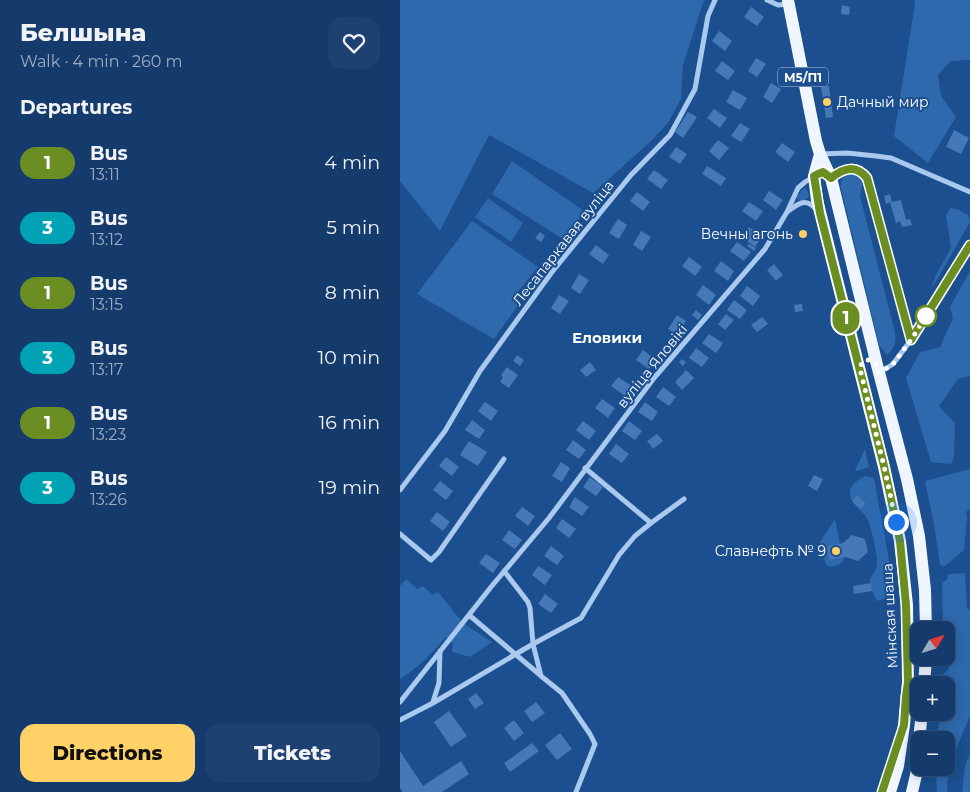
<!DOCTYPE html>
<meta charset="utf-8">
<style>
:root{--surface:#143b6b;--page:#1d4271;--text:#f1f3f6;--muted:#9dadc1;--line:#33557e;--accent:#ffd166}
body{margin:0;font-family:Montserrat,sans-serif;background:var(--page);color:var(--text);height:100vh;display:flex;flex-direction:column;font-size:19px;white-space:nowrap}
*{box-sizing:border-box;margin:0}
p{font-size:16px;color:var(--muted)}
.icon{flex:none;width:28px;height:28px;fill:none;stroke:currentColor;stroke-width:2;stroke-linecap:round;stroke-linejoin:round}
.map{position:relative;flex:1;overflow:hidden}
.drawer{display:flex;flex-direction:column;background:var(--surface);width:400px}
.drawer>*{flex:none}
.badge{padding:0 10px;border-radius:16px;font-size:18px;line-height:32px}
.needle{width:32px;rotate:52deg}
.controls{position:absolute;left:510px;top:621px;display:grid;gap:10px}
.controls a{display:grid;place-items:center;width:45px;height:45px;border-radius:10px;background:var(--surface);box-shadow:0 2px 12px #0003,0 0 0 1px var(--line);font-size:25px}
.you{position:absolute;width:25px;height:25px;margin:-12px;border:4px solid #fff;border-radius:50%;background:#1a73e8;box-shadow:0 0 0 8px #1a73e833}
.map>.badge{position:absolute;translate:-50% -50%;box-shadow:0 0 0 2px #fff}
h2{padding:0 20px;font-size:19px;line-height:45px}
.round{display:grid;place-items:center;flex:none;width:52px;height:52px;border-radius:15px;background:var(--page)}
.head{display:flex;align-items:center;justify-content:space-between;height:85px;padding:0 20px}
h1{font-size:24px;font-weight:800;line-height:38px}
.cta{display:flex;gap:10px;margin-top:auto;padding:10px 20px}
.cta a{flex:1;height:58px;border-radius:15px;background:var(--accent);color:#111;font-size:20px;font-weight:800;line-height:58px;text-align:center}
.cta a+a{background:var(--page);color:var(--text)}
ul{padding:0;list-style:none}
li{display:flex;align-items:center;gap:15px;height:65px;padding:0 20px}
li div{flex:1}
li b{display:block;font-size:19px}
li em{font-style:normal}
li .badge{min-width:55px;font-weight:700;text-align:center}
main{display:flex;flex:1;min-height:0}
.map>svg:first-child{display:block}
.green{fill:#2e69ad}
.building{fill:#4478b7}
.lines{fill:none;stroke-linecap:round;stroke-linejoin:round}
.minor{stroke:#a9c9ee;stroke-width:5}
.primary{stroke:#f0f6ff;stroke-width:12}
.line-casing{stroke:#fff;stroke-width:11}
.line{stroke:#6b8e23;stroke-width:8}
.walk{stroke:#fff;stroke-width:5;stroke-dasharray:0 9}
.poi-dot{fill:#ffd166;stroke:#1b4f8f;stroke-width:2}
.stop-dot{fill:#fff;stroke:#6b8e23;stroke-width:2.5}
.labels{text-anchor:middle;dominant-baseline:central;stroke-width:4;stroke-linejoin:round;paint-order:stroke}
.shield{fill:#1b4f8f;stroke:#bbcadd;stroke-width:1}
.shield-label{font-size:12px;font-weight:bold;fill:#fff}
.poi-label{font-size:14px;fill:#fff;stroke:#1b4f8f;text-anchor:end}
.street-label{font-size:14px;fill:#fff;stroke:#1b4f8f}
.neighbourhood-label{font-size:15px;font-weight:bold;fill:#fff;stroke:#1b4f8f}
</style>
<main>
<section class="drawer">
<div class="head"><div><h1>Белшына</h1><p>Walk · 4 min · 260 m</p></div><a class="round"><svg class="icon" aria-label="heart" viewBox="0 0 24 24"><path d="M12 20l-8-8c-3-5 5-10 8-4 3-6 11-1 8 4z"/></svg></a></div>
<h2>Departures</h2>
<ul>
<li><span class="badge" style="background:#6b8e23;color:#fff">1</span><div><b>Bus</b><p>13:11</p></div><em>4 min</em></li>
<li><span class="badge" style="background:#00a3b4;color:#fff">3</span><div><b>Bus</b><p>13:12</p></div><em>5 min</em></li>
<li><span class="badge" style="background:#6b8e23;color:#fff">1</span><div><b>Bus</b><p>13:15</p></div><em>8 min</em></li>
<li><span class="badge" style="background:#00a3b4;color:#fff">3</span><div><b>Bus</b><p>13:17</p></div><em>10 min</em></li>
<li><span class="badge" style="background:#6b8e23;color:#fff">1</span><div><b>Bus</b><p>13:23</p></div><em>16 min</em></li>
<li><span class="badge" style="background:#00a3b4;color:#fff">3</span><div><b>Bus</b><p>13:26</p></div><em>19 min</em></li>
</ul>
<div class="cta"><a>Directions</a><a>Tickets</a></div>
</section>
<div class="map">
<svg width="570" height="792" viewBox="0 0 570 792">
<rect width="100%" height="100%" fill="#1b4f8f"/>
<path class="green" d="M0,0H305L303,3L283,65L281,99L268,123L248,144L193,193L89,135L40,231L0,181Z
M515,0H570V60L551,61L538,75L541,96L556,117L528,163L494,136L515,3Z
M112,161L184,211L166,241L92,194Z
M453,173C468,178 461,185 460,196L495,332C496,342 495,348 487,355L479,345L441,188C440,179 444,174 453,173Z
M405,188L408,192L409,196C406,200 402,202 398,200L397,197L402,190Z
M88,198L123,223L111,242L75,217Z
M550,208L557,209L568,215L570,222L531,290L535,277L551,248L546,215Z
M72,221L138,267L113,298L119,304L94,339L17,294Z
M570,271V376L558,379L539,406L555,423L554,456L551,464L531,462L506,378L520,352L540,347L553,318L550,307Z
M465,449L469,467L457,471L455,470Z
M570,469V509L566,512L567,518L564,550L545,566L540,565L534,524L525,481Z
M466,476L474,478L490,566V590L486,598L477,601C474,595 469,585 470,579C472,574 477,570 477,565C478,555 472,533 469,523C466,512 451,505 450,495C449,485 458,479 466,476Z
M435,519L440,544L427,546L429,560L444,557C443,565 434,567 427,566L425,562L420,542Z
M565,573L567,608L570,610V716L548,768L547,792H537L536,768H546V740H537L540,713L546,712V685H543V674L548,670L549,666L544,661V658H546V630H543L542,582L547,580L548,574Z
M6,579L17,589L23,586L32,595L38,592L63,623L92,642L70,657L52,652L53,644L46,637C32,653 18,668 0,679V586Z
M570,754V792H562L565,767Z"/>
<path class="building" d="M442,5L450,7L449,15L441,14Z
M351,7L364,17L357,26L344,17Z
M319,31L332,41L325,51L312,41Z
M356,58L366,64L357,77L348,71Z
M322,61L335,71L328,80L315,71Z
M371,83L381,89L372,103L363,97Z
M429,86L433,117L426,118L421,87Z
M333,90L347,98L340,110L326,102Z
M314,109L327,118L320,128L307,118Z
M288,112L297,117L283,138L275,132Z
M340,123L350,129L341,142L331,136Z
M554,130L569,138L561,154L546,147Z
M318,140L329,148L319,160L309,151Z
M382,143L395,152L388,162L375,152Z
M276,147L287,154L280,164L269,157Z
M307,166L326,178L321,186L302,174Z
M254,170L268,180L261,189L247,179Z
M369,191L383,200L376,210L363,200Z
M237,192L250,202L243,211L230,201Z
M490,194L492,202L501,200L506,220L510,219L512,225L502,227L500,221L496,223L490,202L486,204L484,196Z
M349,202L363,211L356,221L342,211Z
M218,219L227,225L219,239L209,233Z
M349,227L362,237L355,247L342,237Z
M241,231L251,237L242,251L233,245Z
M140,232L145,236L141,242L135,238Z
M337,242L351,252L344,261L330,251Z
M349,244L356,248L354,251L347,246Z
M196,245L209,255L203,264L189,254Z
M289,257L302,267L295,276L282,266Z
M321,261L334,271L328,281L314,271Z
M374,264L383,275L376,281L367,270Z
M179,274L189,280L180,294L171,288Z
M303,285L316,295L309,305L296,295Z
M347,286L360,296L353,306L340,296Z
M159,295L169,301L160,314L151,308Z
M334,300L347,310L340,319L327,310Z
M402,304L403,311L395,312L394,305Z
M296,310L302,315L298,320L292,315Z
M326,314L334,320L325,330L318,324Z
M277,315L286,321L277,335L268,329Z
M362,317L368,324L357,332L351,325Z
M309,334L323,343L316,353L302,343Z
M296,348L309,358L302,367L289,358Z
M243,350L256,360L249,369L236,360Z
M117,355L124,360L120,366L113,361Z
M282,359L286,362L283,366L279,362Z
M190,362L196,370L186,377L180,370Z
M107,367L118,375L109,388L100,382L103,377L101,375Z
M286,370L294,378L282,390L275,382Z
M218,377L232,386L225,396L211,386Z
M263,387L276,397L269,406L256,397Z
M202,399L215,408L208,418L195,408Z
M85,402L98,411L91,421L78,411Z
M245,402L258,412L252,421L238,412Z
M72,420L85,430L79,439L65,430Z
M183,421L196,431L189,440L176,430Z
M229,421L242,431L235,440L222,431Z
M257,434L263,441L253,449L247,441Z
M173,440L186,450L179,459L166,450Z
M69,441L87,452L78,466L60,455Z
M216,444L229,454L222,463L209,454Z
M46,457L59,467L52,476L39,466Z
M161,462L170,468L162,482L152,476Z
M414,475L423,479L417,491L408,486Z
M190,477L203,487L196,496L183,487Z
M40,481L53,491L46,500L33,490Z
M457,495L466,504L460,509L452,501Z
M175,497L189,507L182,516L169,507Z
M122,507L135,516L128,526L115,516Z
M37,512L50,522L43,531L30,521Z
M162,519L176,529L169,538L156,528Z
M109,530L122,540L115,549L102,540Z
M452,535L465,539L468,552L458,561L446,557L429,560L427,546L443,543Z
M151,546L164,556L157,565L144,556Z
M86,554L100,563L93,573L79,563Z
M138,566L152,575L145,585L132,575Z
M471,583L472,591L454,594L453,586Z
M145,594L158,604L151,613L138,604Z
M76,693L84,703L75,709L68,699Z
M136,702L145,713L132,722L124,711Z
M49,711L67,736L51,747L34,722Z
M114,720L124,733L114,741L104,728Z
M160,733L172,749L157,760L145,745Z
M132,743L139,751L110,772L104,763Z
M0,751L23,786L61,761L69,774L42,792H3L0,788Z"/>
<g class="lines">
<path class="minor" d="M367,0L378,5L388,4
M420,154L447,153L476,156L491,158L570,192
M387,212C398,204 405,197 416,209
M479,373L493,364L511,340L570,245
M0,490L45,431L80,371L152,272L231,175L270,135L295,89L308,16L315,0
M251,523L284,499
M0,534L31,560L39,552L104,459
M104,571L128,602L130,608L133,644L141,676L162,693L190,734L195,744L176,792
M69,615L140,675
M0,702L91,587L149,518L254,378L365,249L387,212L398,188L405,182L413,177
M33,702L39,683L40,651
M0,720L33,703L133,644L181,618L219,555L235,536L251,523L185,468"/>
<path class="primary" d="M388,0L416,141L420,154L431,178L477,365L507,479L519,536L525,590L526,630
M420,154L414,176L417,200L484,467L500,541L507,605L508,682L504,725L498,766L490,792
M524,685L526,658
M519,740L522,712
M512,792L516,775L519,746"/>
</g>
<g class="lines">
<defs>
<path id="line" d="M482,792L504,725L506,696L508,682L506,605L500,541L484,466L420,213L414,176L418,174L423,172L431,178C444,168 456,164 467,178L511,340L570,245"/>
</defs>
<use href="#line" class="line-casing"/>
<use href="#line" class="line"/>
<path class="walk" d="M496,522L484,466L460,369L462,362L468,360C476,361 477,366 479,373L493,364L511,340L531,308L526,316"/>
</g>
<g class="poi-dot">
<circle cx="427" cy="102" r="5"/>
<circle cx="403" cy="234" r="5"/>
<circle cx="436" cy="551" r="5"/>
</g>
<circle class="stop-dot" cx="526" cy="316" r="10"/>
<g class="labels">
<rect class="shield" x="378" y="67.5" width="50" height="19" rx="4"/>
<g class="shield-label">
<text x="403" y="77">М5/П1</text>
</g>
<g class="poi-label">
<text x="437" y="102" text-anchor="start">Дачный мир</text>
<text x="393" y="234">Вечны агонь</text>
<text x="426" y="551">Славнефть № 9</text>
</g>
<g class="street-label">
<text transform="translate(163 243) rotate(-52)">Лесапаркавая вуліца</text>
<text transform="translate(252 366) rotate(-51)">вуліца Яловікі</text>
<text transform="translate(490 616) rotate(-93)">Мінская шаша</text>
</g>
<g class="neighbourhood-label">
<text x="207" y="337">Еловики</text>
</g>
</g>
</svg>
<div class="controls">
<a><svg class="needle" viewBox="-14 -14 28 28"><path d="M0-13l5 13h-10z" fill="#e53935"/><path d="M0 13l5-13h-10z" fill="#9dadc1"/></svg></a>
<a>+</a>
<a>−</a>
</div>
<div class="you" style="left:496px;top:522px"></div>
<b class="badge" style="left:446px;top:318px;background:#6b8e23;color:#fff">1</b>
</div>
</main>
